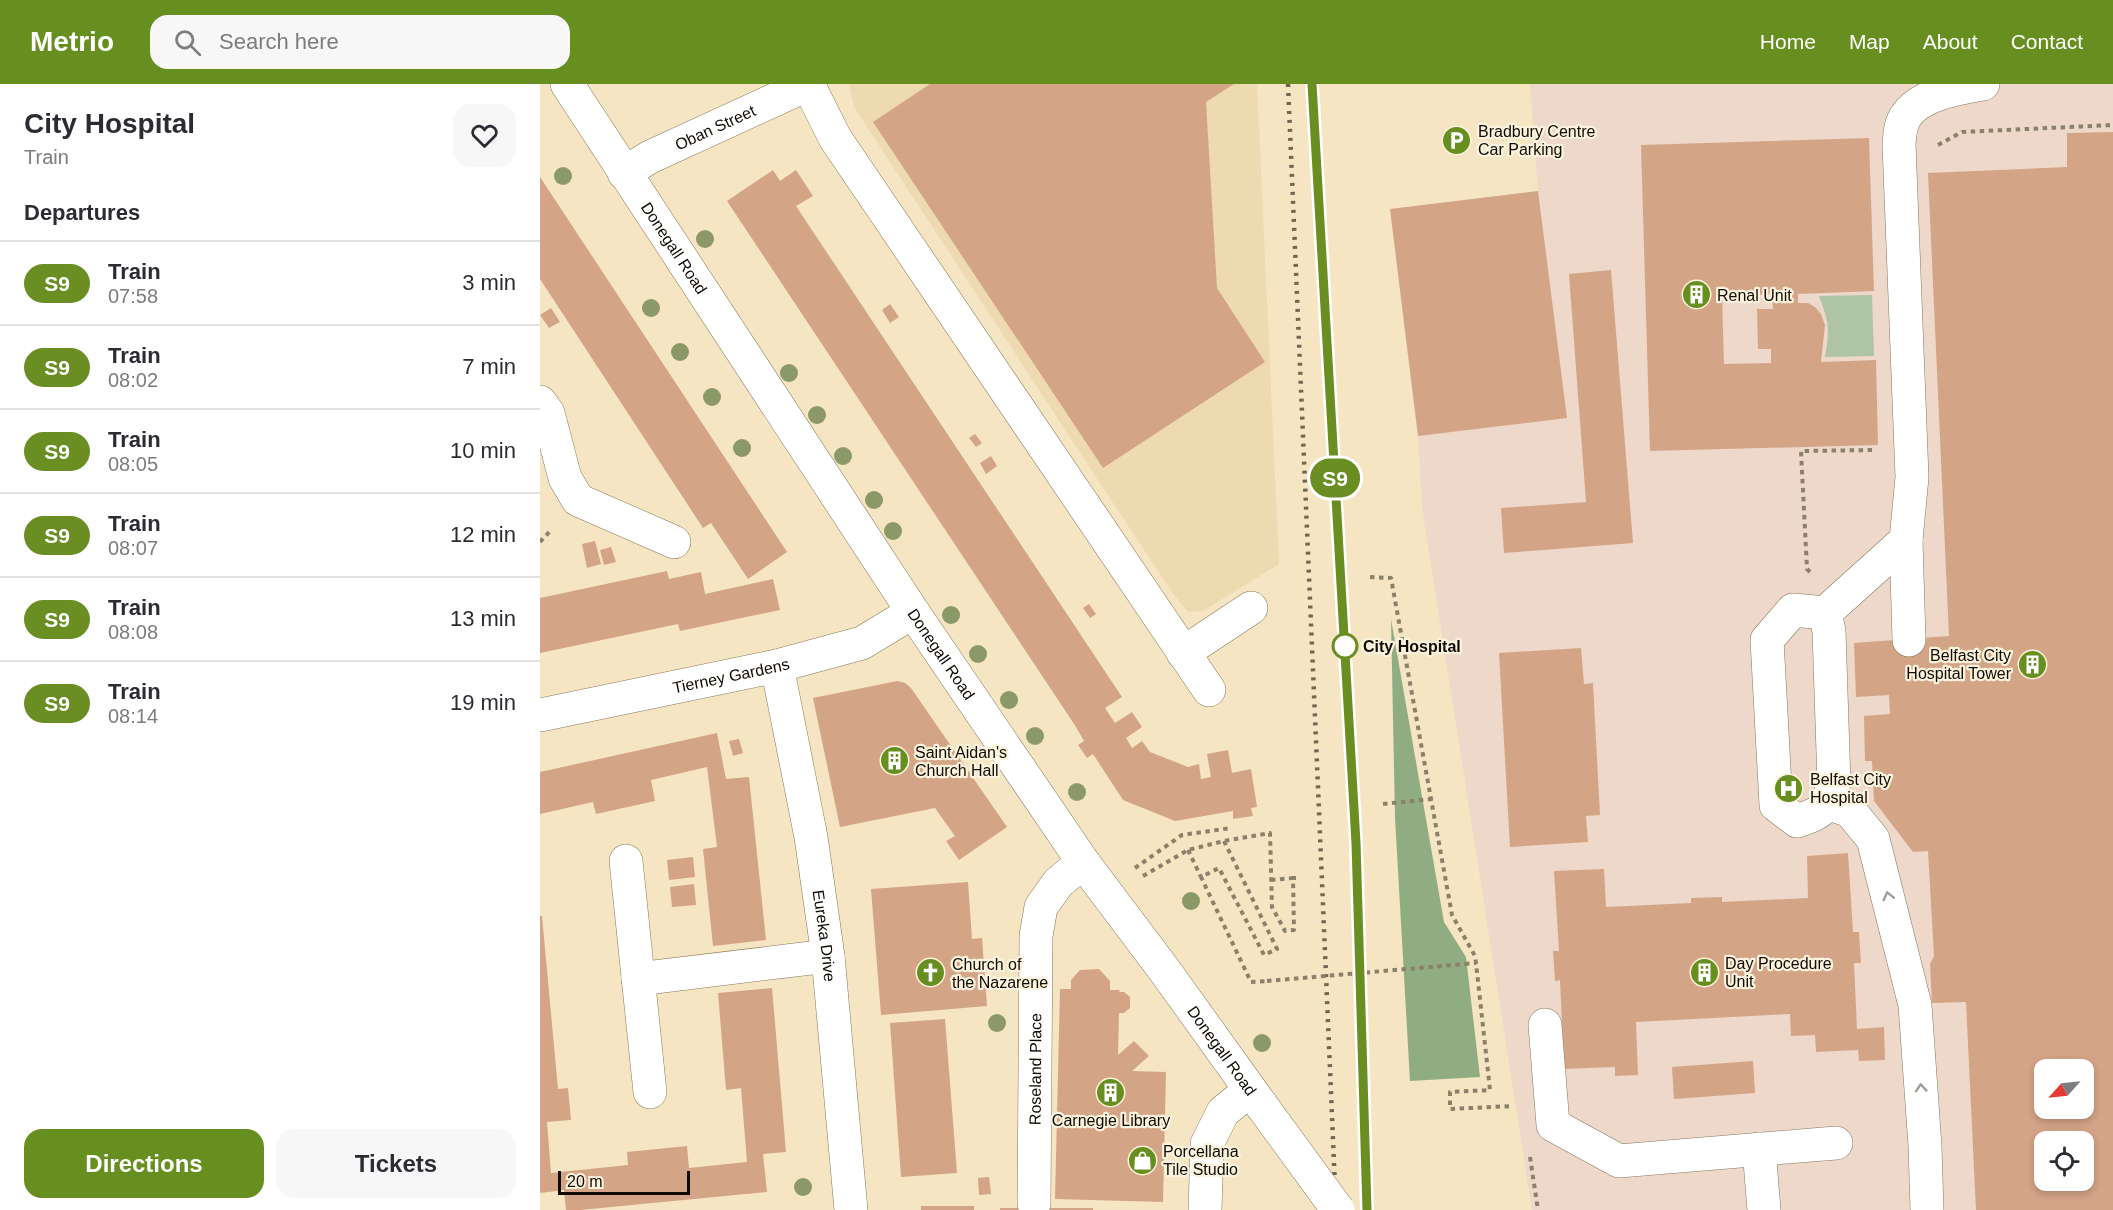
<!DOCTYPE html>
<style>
:root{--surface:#fff;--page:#f7f7f7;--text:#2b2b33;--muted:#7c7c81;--line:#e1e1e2;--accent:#668f1f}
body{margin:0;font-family:Helvetica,sans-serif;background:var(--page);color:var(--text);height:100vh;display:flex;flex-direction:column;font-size:22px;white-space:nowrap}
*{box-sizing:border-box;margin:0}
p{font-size:20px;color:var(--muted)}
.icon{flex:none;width:33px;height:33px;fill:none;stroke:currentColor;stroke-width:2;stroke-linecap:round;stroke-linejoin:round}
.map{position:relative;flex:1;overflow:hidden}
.panel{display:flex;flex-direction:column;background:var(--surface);width:540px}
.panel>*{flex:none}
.badge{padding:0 12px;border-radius:20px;font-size:21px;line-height:39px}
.needle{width:39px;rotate:243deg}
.buttons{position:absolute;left:1494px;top:975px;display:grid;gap:12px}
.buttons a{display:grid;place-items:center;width:60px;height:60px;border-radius:12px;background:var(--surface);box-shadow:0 3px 9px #0003;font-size:30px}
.scale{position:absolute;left:18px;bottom:15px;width:132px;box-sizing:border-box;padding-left:6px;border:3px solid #100b02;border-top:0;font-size:16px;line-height:21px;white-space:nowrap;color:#100b02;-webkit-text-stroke:4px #fcf3de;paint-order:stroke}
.map>.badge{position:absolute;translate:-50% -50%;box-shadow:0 0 0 3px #fff}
h2{padding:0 24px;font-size:22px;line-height:54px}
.round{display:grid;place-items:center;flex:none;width:63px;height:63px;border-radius:18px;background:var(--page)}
.summary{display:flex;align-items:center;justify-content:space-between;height:102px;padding:0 24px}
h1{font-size:28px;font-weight:600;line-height:45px}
.action{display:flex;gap:12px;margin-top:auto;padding:12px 24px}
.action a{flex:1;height:69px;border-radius:18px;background:var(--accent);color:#fff;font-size:24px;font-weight:600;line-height:69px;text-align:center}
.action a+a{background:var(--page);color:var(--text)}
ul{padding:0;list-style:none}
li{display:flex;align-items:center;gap:18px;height:84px;padding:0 24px;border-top:2px solid var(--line)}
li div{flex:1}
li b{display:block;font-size:22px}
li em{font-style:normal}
li .badge{min-width:66px;font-weight:700;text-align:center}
header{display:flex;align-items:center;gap:36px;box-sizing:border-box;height:84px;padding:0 30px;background:var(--accent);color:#fff}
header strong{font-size:28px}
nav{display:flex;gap:33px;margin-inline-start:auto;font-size:21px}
.search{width:420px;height:54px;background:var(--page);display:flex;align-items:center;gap:15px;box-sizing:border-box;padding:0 21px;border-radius:18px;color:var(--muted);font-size:22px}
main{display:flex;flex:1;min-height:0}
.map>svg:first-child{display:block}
.built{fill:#eddab0}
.medical{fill:#edd8ca;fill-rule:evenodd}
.green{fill:#afc3a5}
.forest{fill:#90ad81}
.building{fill:#d4a487;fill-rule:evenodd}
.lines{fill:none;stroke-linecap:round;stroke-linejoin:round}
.minor-casing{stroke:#877858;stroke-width:34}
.path{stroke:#8b8069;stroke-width:4;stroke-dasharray:4.5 4.5;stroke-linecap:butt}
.minor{stroke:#fff;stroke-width:33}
.rail{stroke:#706753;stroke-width:4.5;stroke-dasharray:3 6;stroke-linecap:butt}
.minor-bridge-casing{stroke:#877858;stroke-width:34;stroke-linecap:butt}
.path-bridge{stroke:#8b8069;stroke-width:4;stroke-dasharray:4.5 4.5;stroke-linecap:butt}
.minor-bridge{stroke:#fff;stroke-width:33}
.tree{fill:#8b9867}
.oneway{stroke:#9f9d9a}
.line-casing{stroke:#fff;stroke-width:14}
.line{stroke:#6b8e23;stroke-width:9}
.stop-dot{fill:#fff;stroke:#6b8e23;stroke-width:3}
.labels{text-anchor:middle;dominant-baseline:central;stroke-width:4.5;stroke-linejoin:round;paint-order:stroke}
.street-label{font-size:16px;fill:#100b02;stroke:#fcf3de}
.poi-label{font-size:16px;fill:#100b02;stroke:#fcf3de;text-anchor:start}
.stop-label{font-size:16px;font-weight:bold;fill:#100b02;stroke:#fcf3de;text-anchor:start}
</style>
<header>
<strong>Metrio</strong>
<div class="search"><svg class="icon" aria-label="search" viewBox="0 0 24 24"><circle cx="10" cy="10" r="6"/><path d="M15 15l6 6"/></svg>Search here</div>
<nav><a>Home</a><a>Map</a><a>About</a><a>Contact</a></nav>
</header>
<main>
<section class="panel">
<div class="summary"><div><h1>City Hospital</h1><p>Train</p></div><a class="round"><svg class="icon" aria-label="heart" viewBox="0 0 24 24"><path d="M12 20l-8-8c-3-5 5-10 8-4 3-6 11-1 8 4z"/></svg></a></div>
<h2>Departures</h2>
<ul>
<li><span class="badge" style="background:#6b8e23;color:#fff">S9</span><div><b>Train</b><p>07:58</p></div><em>3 min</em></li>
<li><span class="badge" style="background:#6b8e23;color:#fff">S9</span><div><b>Train</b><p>08:02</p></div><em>7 min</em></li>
<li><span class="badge" style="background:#6b8e23;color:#fff">S9</span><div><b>Train</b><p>08:05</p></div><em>10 min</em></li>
<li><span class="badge" style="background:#6b8e23;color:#fff">S9</span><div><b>Train</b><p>08:07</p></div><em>12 min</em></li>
<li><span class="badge" style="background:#6b8e23;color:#fff">S9</span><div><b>Train</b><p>08:08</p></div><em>13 min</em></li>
<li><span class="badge" style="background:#6b8e23;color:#fff">S9</span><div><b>Train</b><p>08:14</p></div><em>19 min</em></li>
</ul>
<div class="action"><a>Directions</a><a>Tickets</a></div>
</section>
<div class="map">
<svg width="1573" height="1126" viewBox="0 0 1573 1126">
<rect width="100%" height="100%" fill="#f5e5c2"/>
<path class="built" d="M309,0H717L739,480L663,527L648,528L634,511L548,381L314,23Z"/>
<path class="medical" d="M990,0H1573V1126H992L882,423L878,352L850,125L998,107ZM1504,986H1544V1024H1504ZM1504,1058H1544V1096H1504Z"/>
<path class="green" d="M1332,211L1334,272L1285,273C1290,246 1289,238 1279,212Z"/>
<path class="forest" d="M851,535L904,838L926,873L940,993L870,997L855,734Z"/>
<path class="building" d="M390,0H694L666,18L677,204L725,278L563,384L333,38Z
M1573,48V1126H1436L1426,918L1392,919L1390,880L1394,872L1388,767L1373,768L1334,717L1332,677H1325L1324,632L1350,630L1349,611L1316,613L1314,559L1409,552L1388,89L1527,83V49ZM1504,986H1544V1024H1504ZM1504,1058H1544V1096H1504Z
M1329,54L1334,207L1258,210V219H1268L1275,223L1281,230L1285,241L1281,278L1336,276L1338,361L1110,367L1101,61ZM1232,210L1233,225H1217L1218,265H1231V279L1184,280L1182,212Z
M233,86L240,97L256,86L273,112L256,122L582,613L565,624L575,639L592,628L602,643L586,654L592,664L602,657L610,668L648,683L659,680L661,695L671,693L667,670L688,666L692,689L711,685L717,723L711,724L713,732L693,735V727L635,737L583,716L553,670L547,674L538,661L544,657L536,643L187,117Z
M0,93L247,468L208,495L171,439L163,444L0,195Z
M998,107L1027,334L878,352L850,125Z
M1071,186L1093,459L964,469L961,424L1046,418L1029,190Z
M350,220L359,233L350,239L342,226Z
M11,224L20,238L9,244L0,231Z
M435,350L442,359L436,363L429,354Z
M451,372L457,382L446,390L440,379Z
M55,457L61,480L47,484L42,460Z
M71,463L76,478L64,481L60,466Z
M127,487L129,495L161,488L165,510L233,495L240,526L140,547L138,540L0,569V514Z
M549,520L556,530L550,534L543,524Z
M1041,564L1044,600L1053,599L1060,731L1046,732L1048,758L970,763L959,569Z
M357,597L365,599L371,604L467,743L419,776L406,757L415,752L395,724L300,743L273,614Z
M177,649L186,695L209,693L226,856L173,862L163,765L177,763L167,683L111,696L115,717L56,730L53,718L0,730V688Z
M199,655L203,669L193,672L189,657Z
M1308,769L1313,848H1319L1321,879H1314L1317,945L1344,943L1345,976L1319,977L1318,966L1276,968L1275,951L1251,952L1250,930L1096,938L1098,991L1075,992V983L1024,985L1020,896L1015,897L1013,867H1019L1014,787L1064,785L1066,823L1151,819V814L1182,813V818L1268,814L1267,772Z
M153,773L155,793L129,796L127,776Z
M428,798L432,855L442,854L447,922L341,931L331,805Z
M154,800L156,821L132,823L130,803Z
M0,832H2L18,1005L28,1004L31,1036L7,1038L11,1089L88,1081L87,1068L147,1062L149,1084L207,1078L201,1004L186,1006L178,909L232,904L246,1068L223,1070L227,1108L40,1126H26L24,1106L0,1109Z
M559,885L570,897V906H580L579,908H584L590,913V924L584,929H579L578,971L594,957L609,972L592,987L626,988L623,1118L515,1115L520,905H531V896L540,886Z
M405,935L417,1089L361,1093L350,939Z
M1213,977L1215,1009L1134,1015L1132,983Z
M449,1093L451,1110L439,1111L438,1094Z
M381,1122H434V1126H381Z
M460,1124H553V1126H460Z"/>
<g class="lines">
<defs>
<g id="minor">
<path id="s1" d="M27,0L373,528L543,778L625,887L722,1022"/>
<path d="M268,0L295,54L669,606"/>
<path id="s2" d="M84,89L110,73L269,0"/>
<path d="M0,318L8,329L25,394L38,416L134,458"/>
<path d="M1366,456L1369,556"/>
<path d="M1253,526L1285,529L1289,547L1294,699C1285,726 1284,728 1257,737L1236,721L1227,556Z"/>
<path d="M1285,529L1366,456L1372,393L1359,60C1360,50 1360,40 1366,32C1380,10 1420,4 1443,0"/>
<path d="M643,569L711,524"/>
<path id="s3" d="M237,582L271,753L288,872L311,1126"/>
<path id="s4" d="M0,631L237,582L322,559L373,528"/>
<path d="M1287,719L1310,727L1333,755L1375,921L1385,1062L1387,1126"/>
<path d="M86,777L110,1008"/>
<path d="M98,895L288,872"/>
<path d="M1005,941L1013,1041L1079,1077L1296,1059"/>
<path d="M1219,1065L1224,1126"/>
<path id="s5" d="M494,1120L496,852L501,823L518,799L543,778"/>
<path d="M665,1126L667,1060L683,1028L710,1006"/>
</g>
</defs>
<use href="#minor" class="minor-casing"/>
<path class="path" d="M1398,61L1422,48L1573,41
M0,458L12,445
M1270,488L1267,485L1261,367L1332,366
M830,493L851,494L912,831L935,872L936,879L950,1006L910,1008V1025L973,1022
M843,720L892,715
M684,757L737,865L724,871L679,784L661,793L711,898L727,897
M648,766L661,793
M595,784L642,751L691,744
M603,792L648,766L684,757L730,749L732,823L745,847L754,846L753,794H756
M731,796L753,794
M925,880L936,879
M990,1073L998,1126"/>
<use href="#minor" class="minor"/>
<path class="rail" d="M748,0L796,1126
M772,0L816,759L827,1126"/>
<defs>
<path id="minor-bridge" d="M722,1022L798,1126"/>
</defs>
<use href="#minor-bridge" class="minor-bridge-casing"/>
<path class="path-bridge" d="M727,897L925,880"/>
<use href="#minor-bridge" class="minor-bridge"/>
</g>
<g class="tree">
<circle cx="23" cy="92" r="9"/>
<circle cx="165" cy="155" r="9"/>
<circle cx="111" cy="224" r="9"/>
<circle cx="140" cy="268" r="9"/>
<circle cx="249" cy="289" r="9"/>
<circle cx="172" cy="313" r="9"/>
<circle cx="277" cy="331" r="9"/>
<circle cx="202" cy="364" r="9"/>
<circle cx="303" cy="372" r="9"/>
<circle cx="334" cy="416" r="9"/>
<circle cx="353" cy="447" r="9"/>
<circle cx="411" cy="531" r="9"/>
<circle cx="438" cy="570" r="9"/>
<circle cx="469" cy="616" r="9"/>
<circle cx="495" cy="652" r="9"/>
<circle cx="537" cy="708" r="9"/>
<circle cx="651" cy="817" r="9"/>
<circle cx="457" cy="939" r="9"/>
<circle cx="722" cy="959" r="9"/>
<circle cx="263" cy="1103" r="9"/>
</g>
<defs><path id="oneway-chevron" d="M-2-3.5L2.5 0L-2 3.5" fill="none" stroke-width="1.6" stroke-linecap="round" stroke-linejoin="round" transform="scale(1.5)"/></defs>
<g class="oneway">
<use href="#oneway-chevron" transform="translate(1348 812) rotate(-104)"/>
<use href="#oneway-chevron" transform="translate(1381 1004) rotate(-94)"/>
</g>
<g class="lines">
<defs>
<path id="line" d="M772,0L816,759L827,1126"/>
</defs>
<use href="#line" class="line-casing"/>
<use href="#line" class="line"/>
</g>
<defs>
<symbol id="parking-disc" viewBox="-11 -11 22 22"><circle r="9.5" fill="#668f1f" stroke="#fcf3de"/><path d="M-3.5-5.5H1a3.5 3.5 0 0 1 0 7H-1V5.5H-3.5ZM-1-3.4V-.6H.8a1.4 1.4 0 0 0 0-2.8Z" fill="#fff"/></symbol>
<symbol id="building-disc" viewBox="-11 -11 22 22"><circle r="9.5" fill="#668f1f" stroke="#fcf3de"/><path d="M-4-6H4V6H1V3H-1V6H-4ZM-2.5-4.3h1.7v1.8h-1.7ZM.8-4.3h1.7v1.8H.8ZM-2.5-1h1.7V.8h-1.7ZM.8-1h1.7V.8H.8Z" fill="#fff"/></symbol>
<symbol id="hospital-disc" viewBox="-11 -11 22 22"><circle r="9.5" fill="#668f1f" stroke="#fcf3de"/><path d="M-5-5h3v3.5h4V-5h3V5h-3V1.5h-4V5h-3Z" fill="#fff"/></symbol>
<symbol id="church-disc" viewBox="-11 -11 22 22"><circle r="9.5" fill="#668f1f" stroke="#fcf3de"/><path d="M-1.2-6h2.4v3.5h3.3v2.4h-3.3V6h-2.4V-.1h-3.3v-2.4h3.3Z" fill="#fff"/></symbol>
<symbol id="shop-disc" viewBox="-11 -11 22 22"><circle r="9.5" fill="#668f1f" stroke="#fcf3de"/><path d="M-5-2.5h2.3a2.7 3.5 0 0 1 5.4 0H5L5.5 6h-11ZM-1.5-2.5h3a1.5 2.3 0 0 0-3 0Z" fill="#fff"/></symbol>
</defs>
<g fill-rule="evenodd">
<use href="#parking-disc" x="900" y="40" width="33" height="33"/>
<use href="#building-disc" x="1140" y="194" width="33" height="33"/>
<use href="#building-disc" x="1476" y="564" width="33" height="33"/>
<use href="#building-disc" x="338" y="660" width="33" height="33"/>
<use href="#hospital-disc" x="1232" y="688" width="33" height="33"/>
<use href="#building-disc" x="1148" y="872" width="33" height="33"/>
<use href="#church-disc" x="374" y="872" width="33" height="33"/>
<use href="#building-disc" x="554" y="992" width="33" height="33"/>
<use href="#shop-disc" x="586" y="1060" width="33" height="33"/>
</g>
<circle class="stop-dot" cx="805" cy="562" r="12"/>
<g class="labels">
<g class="street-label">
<text stroke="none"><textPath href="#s2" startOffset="102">Oban Street</textPath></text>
<text stroke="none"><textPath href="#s1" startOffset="196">Donegall Road</textPath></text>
<text stroke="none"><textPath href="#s1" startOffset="682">Donegall Road</textPath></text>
<text stroke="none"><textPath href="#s4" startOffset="195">Tierney Gardens</textPath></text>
<text stroke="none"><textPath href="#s3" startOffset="274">Eureka Drive</textPath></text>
<text stroke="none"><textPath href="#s1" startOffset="1168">Donegall Road</textPath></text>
<text stroke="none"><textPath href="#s5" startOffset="135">Roseland Place</textPath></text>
</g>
<g class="poi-label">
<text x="938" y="47">Bradbury Centre<tspan x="938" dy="18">Car Parking</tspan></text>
<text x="1177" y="211">Renal Unit</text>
<text x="1471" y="571" text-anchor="end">Belfast City<tspan x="1471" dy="18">Hospital Tower</tspan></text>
<text x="375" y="668">Saint Aidan's<tspan x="375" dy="18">Church Hall</tspan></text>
<text x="1270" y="695">Belfast City<tspan x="1270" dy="18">Hospital</tspan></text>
<text x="1185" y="879">Day Procedure<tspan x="1185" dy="18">Unit</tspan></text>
<text x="412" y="880">Church of<tspan x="412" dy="18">the Nazarene</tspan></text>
<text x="571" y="1036" text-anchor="middle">Carnegie Library</text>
<text x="623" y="1067">Porcellana<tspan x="623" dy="18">Tile Studio</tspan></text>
</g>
<g class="stop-label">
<text x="823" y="562">City Hospital</text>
</g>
</g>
</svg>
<div class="buttons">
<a><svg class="needle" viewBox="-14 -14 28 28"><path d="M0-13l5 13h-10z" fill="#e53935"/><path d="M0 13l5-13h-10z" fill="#7c7c81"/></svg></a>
<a><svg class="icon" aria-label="locate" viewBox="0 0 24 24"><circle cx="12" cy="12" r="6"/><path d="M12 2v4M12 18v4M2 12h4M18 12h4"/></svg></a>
</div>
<div class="scale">20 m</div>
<b class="badge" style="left:795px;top:394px;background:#6b8e23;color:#fff">S9</b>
</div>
</main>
